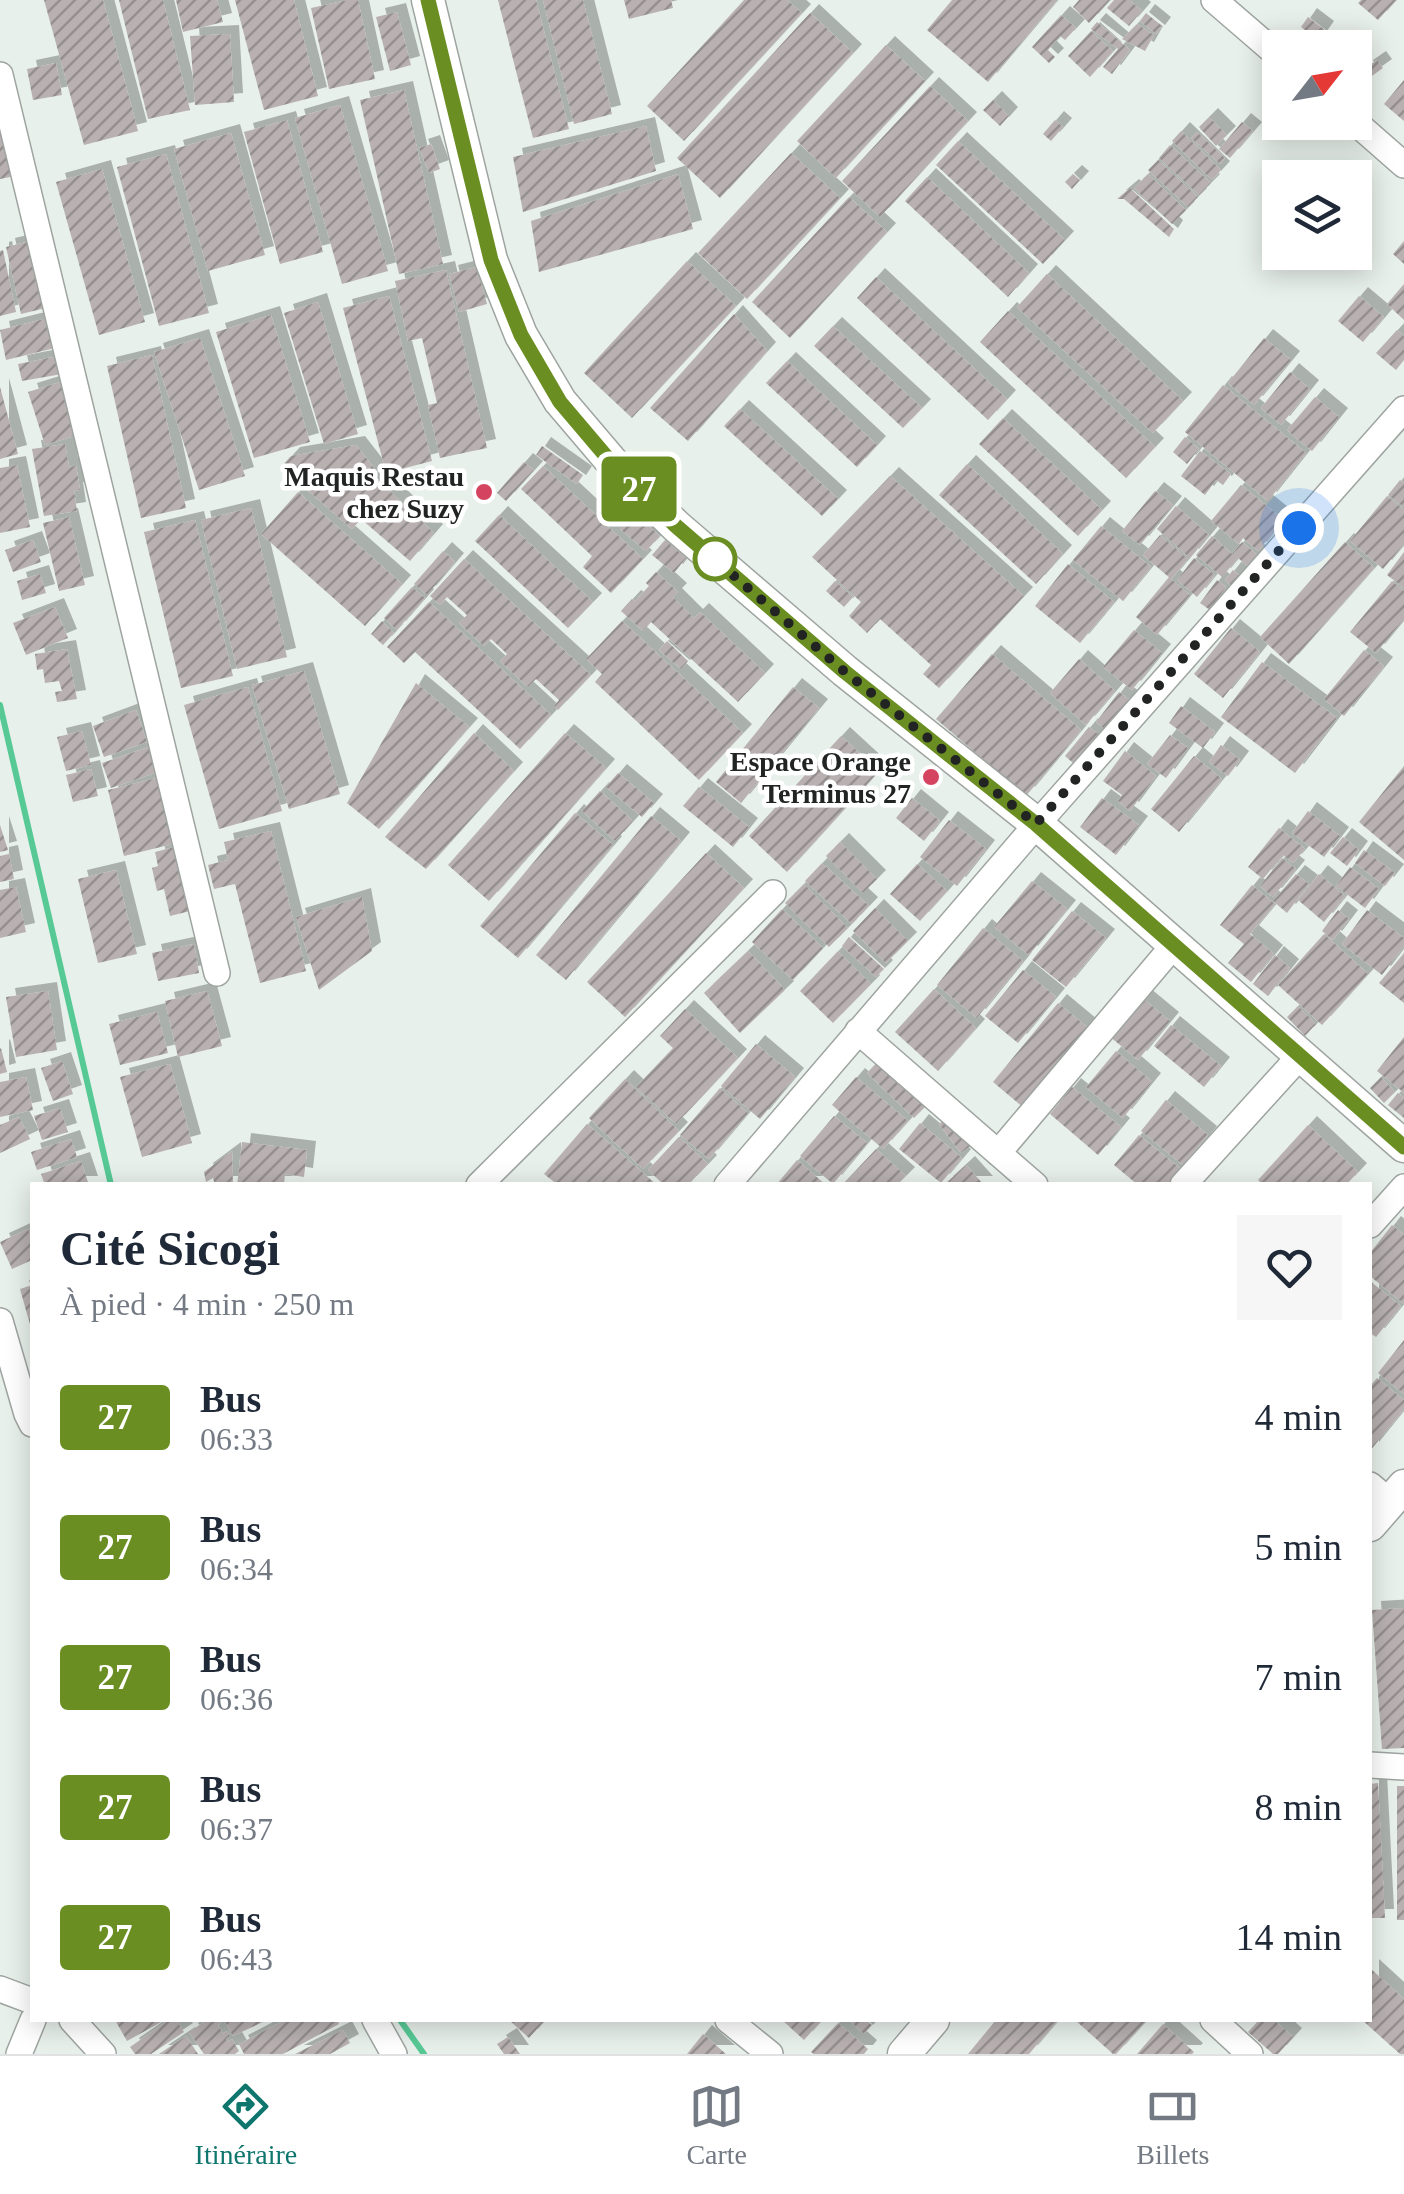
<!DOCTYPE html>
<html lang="fr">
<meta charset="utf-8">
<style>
:root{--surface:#fff;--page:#f6f6f7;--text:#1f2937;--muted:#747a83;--line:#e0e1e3;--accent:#0f766e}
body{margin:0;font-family:"Times New Roman",serif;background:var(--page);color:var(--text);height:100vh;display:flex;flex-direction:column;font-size:38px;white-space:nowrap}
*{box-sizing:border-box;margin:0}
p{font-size:32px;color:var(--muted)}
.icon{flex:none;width:55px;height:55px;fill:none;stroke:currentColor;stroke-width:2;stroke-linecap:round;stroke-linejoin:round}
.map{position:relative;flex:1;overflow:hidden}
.panel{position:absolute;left:30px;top:1182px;width:1342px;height:840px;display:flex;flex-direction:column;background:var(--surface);border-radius:0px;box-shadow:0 5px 25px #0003}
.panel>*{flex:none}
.badge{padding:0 20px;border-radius:8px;font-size:35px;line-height:65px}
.needle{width:65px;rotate:59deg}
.tools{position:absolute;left:1262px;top:30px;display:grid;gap:20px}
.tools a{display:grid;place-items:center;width:110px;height:110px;border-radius:0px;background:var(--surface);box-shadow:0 5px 25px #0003;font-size:50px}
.you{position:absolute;width:50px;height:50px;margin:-25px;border:8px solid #fff;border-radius:50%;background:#1a73e8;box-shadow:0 0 0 15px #1a73e833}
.map>.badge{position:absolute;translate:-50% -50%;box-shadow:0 0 0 5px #fff}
.round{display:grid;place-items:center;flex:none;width:105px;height:105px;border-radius:0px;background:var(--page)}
.headline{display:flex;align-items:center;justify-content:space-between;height:170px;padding:0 30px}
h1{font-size:48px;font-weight:700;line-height:75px}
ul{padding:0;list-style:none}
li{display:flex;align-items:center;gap:30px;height:130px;padding:0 30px}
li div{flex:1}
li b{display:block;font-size:38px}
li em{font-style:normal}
li .badge{min-width:110px;font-weight:700;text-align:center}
.menu{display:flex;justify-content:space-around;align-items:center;height:140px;border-top:2px solid var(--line);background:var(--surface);font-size:28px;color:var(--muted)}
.menu a{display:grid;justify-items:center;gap:5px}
.menu .selected{color:var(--accent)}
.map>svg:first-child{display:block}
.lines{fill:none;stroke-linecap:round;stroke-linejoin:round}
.stream{stroke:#57c995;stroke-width:6}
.building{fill:url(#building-hatch);filter:url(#shadow)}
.minor-casing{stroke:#9ea4a0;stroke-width:28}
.tertiary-casing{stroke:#9ea4a0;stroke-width:35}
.minor{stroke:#fff;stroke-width:25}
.tertiary{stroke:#fff;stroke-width:32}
.line-casing{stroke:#fff;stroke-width:22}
.line{stroke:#6b8e23;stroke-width:15}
.walk{stroke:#212422;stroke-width:10;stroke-dasharray:0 18}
.poi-dot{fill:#d44460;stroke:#fff;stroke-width:4}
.stop-dot{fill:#fff;stroke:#6b8e23;stroke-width:5}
.labels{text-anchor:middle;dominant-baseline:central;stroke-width:9;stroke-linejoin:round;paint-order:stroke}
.poi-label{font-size:28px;font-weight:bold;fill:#212422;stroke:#fff;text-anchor:end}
</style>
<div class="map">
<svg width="1404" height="2054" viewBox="0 0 1404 2054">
<defs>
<pattern id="building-hatch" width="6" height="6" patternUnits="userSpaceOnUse" patternTransform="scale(2.5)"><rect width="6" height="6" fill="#b8b0b1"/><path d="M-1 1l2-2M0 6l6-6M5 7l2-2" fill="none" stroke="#958f90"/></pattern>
<filter id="shadow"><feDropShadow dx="9" dy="-9" stdDeviation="0" flood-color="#0004"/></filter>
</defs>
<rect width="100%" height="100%" fill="#e8f0eb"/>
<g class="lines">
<path class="stream" d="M0,705L111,1185
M400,2020L424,2054"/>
</g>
<path class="building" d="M44,0H103L138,131L84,145Z
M119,0H163L190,110L148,119Z
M176,0H217L223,22L183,32Z
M235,0H294L318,96L264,110Z
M348,0H358L375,79L329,89L311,8Z
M498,0H536L569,129L533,138Z
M543,0H583L612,114L574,124Z
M624,0H671L673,8L629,19Z
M744,0H787L802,13L684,141L647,106Z
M952,0H1057L988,82L927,30Z
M1079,0H1110L1089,23L1073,7Z
M1114,0H1129L1142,11L1129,26L1107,8Z
M1361,0H1396L1378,20L1358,3Z
M397,12L411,65L390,71L376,17Z
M810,13L853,53L720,198L677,158Z
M1146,13L1162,26L1156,34L1140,21Z
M1061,15L1076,28L1065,40L1060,36L1048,50L1055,57L1049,63L1032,47Z
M1308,17L1325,30L1318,40L1301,27Z
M1097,22L1130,50L1112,74L1103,67L1118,49L1091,29Z
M1137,24L1154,35L1145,51L1122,39Z
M1091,31L1113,51L1090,77L1068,56Z
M230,34L234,102L195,105L190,36Z
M886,45L925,81L836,178L797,141Z
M1377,60L1383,68L1369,78L1364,69Z
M56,63L62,95L33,100L27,69Z
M1404,80V121L1384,104Z
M930,86L968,121L880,217L842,181Z
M404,90L443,264L399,274L360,100Z
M993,100L1009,116L1000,126L983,110Z
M340,105L388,271L342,284L295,118Z
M1209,117L1227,135L1216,146L1199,127Z
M287,120L323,252L280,264L244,132Z
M1055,120L1063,127L1051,141L1043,134Z
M1242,122L1253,131L1230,158L1219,149Z
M0,124L15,176L0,179Z
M646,126L656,171L523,212L513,157Z
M1181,131L1221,170L1212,180L1172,141Z
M1197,132L1225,158L1220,164L1191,138Z
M231,133L265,255L208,271L174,149Z
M958,141L1065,240L1043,264L936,165Z
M431,144L440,169L429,173L419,148Z
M1170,145L1211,183L1199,195L1159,158Z
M791,153L840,198L747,299L698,253Z
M166,154L209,313L159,326L117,167Z
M1158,160L1198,197L1188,207L1148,170Z
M102,169L145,322L99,335L56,182Z
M678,174L693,229L539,272L531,221Z
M1073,174L1080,180L1072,189L1065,182Z
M1148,174L1186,210L1172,224L1134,188Z
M927,177L1029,273L1008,297L905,201Z
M1130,188L1174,229L1169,237L1124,199H1117Z
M849,197L887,232L790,338L752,302Z
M35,240L50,307L21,314L6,247Z
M1404,241V264L1393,254Z
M3,250L16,312L0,316V251Z
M687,261L736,306L632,418L584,373Z
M477,267L487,304L459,312L449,274Z
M446,270L487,448L440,458L428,405L437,403L422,338L408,341L395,281Z
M1047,274L1183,401L1153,433L1017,307Z
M876,277L1007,399L988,420L857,298Z
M1404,284V320L1387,304Z
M389,296L432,461L386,473L343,308Z
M1359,296L1384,317L1363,342L1338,321Z
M318,302L358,434L324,444L284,313Z
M1008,311L1155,447L1126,478L980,342Z
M734,314L767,351L688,441L650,408Z
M271,315L310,442L254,458L216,332Z
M48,318L55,348L6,360L0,330Z
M833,326L922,408L903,428L814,346Z
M1397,330L1404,336V360L1396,370L1376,353Z
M200,338L245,476L199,490L154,352Z
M1264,338L1291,360L1254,405L1228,383Z
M152,355L186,508L141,518L107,366Z
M59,356L62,374L22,381L18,364Z
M787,361L877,445L857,467L766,383Z
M1290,372L1310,389L1281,425L1261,408Z
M60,382L77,435L45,445L28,392Z
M1223,385L1306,453L1268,501L1185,432Z
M0,387L18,454L0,459Z
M1315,397L1339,417L1312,451L1287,430Z
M740,409L838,499L822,516L724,426Z
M1003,418L1102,510L1078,536L979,444Z
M1185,437L1199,449L1187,464L1173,452Z
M65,444L69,467L76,466L80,490L74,491L77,511L44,516L32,449Z
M356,445L377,472L373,475L434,533L410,561L361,519L352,529L281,467L291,456Z
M542,446L583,475L577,484L536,455Z
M1200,451L1231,474L1223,485L1216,480L1205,495L1181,476Z
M524,462L534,470L506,501L497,493Z
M967,464L1063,554L1036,584L939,495Z
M17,465L30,527L0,533V468Z
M543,466L643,559L611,593L583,567L592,556L521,489Z
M890,476L1024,596L939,688L923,674L931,665L880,619L867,633L849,616L861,602L812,557Z
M1400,480L1404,483V507L1388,495Z
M1241,485L1284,520L1258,551L1243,538L1239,544L1211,521Z
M1155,491L1173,505L1140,545L1122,531Z
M298,492L402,584L365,626L261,534Z
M1387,496L1404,510V544L1383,569L1350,541Z
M1176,506L1209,535L1190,558L1157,529Z
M251,508L287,657L237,669L201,520Z
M634,513L660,536L646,551L620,529Z
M499,515L593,602L568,628L475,541Z
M69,517L85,585L59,591L43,523Z
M195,520L233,676L181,688L144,532Z
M1101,526L1151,567L1123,601L1073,560Z
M1160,535L1188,559L1171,579L1143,555Z
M1212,536L1232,554L1242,542L1262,559L1252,570L1238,558L1222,577L1196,555Z
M33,540L41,562L13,572L5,550Z
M665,540L686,558L674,573L652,555Z
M1345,542L1374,568L1289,664L1260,637Z
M443,551L455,562L427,595L414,584Z
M1404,552V588L1387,575Z
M1194,558L1215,575L1197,597L1177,580Z
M464,559L591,675L558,710L554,706L559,700L536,679L528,687L500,661L507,654L491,639L484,646L459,623L467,615L447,597L440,605L430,596Z
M1068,564L1114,602L1080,643L1035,606Z
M1233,570L1243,578L1234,588L1225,580Z
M656,572L678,592L673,597L694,618L700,612L765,673L738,702L651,622L643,631L621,611L632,599L635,601L649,586L646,583Z
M40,574L46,593L22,600L17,581Z
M1169,577L1190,595L1157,635L1136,617Z
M1217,580L1226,587L1210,610L1200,603Z
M835,581L853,597L844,607L826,591Z
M1392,581L1404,591V619L1376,653L1350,632Z
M412,587L425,598L397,630L384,618Z
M429,602L551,715L520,749L415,652L404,663L387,647Z
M55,607L68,638L26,655L13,623Z
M382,621L394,633L383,645L371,634Z
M622,621L743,733L699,780L595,682L602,674L586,659Z
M1231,628L1260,652L1223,698L1194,674Z
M1134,630L1162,653L1132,690L1103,667Z
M667,641L688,661L681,669L659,650Z
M67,649L77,699L57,702L55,692L62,691L59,681L45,683L43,669L37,670L35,654Z
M1364,650L1384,666L1344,716L1324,699Z
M992,654L1081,730L1026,796L936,719Z
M1079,659L1115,691L1086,725L1050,693Z
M1262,662L1337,718L1295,773L1221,717Z
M304,671L340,794L289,809L252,685Z
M416,683L469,727L379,829L347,803Z
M248,687L282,811L219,829L184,705Z
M793,687L819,708L741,803L716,782Z
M1119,692L1134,703L1111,734L1096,722Z
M1181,706L1215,732L1203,748L1169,723Z
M136,710L147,742L104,757L93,726Z
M1089,727L1105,739L1080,769L1065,756Z
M82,731L91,765L66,771L57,737Z
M474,733L514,771L426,869L385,837Z
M565,733L606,768L489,901L448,865Z
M1170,735L1188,748L1166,778L1147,764Z
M841,736L879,771L787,872L749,836Z
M1221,745L1240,760L1228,776L1209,762Z
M149,747L158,772L111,788L102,763Z
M1125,751L1156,776L1130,811L1118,801L1122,795L1103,781Z
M1194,756L1222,779L1179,832L1151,809Z
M1404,766V860L1359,822Z
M91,769L98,796L73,802L66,775Z
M618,773L654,803L642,817L606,787Z
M157,778L173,844L124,856L108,790Z
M699,787L749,827L733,847L683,806Z
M600,791L633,821L615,841L582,811Z
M912,798L940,821L924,841L896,818Z
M1102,798L1139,825L1116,855L1080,827Z
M1308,811L1340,836L1324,857L1292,833Z
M575,813L613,845L518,958L480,926Z
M651,816L681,841L566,980L536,955Z
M949,820L986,849L957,886L920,857Z
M0,825L8,850L0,852Z
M1279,828L1305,849L1293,863L1283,855L1263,879L1248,867Z
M271,831L306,971L260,983L235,884L214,889L208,865L228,860L224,842Z
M1343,837L1359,850L1347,866L1330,853Z
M840,842L877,879L863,893L826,856Z
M178,846L194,910L170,916L164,889L157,891L152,868L158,866L155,852Z
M1364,850L1395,873L1385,886L1355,863Z
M706,853L744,888L625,1017L587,982Z
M9,854L14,879L0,882V856Z
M1282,858L1296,869L1273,897L1260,886Z
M822,863L869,906L852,924L805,881Z
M917,864L947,891L920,921L890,894Z
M1350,867L1379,889L1365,908L1336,886Z
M116,870L137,954L98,963L78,879Z
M1296,874L1309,884L1287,913L1273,901Z
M1319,874L1345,896L1324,922L1298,900Z
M1032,881L1067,909L1029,955L994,927Z
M804,884L848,928L829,947L785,903Z
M1252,885L1275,904L1250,934L1274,954L1251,982L1228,963L1244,944L1220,925Z
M16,887L26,932L0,938V890Z
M362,897L372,951L319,990L296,917Z
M875,908L908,941L886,963L853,931Z
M782,909L823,948L793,980L752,942Z
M1338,910L1349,919L1333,940L1322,931Z
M1367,910L1404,938V946L1382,975L1342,944Z
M1072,911L1106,938L1066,987L1032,960Z
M983,928L1023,961L977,1018L937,985Z
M1324,934L1368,974L1322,1025L1278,985Z
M849,937L884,969L876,977L842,946Z
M194,944L199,973L158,981L152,953Z
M748,951L785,990L740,1033L704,993Z
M838,951L871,984L833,1023L800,991Z
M1404,953V1003L1379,983Z
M1275,955L1290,968L1268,996L1253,984Z
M1023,970L1056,997L1018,1043L985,1016Z
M934,989L976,1028L938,1071L895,1032Z
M48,991L57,1050L16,1057L6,997Z
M207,991L222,1046L178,1057L165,1001Z
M1141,997L1170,1021L1138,1060L1109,1036Z
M1058,1003L1088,1028L1024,1108L993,1082Z
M1298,1006L1316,1024L1305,1036L1287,1017Z
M685,1009L738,1058L676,1124L636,1087L673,1048L660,1036Z
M157,1012L168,1053L120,1065L109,1024Z
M1171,1025L1221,1066L1204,1087L1154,1046Z
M1404,1037V1093L1377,1071Z
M756,1044L795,1077L760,1119L721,1086Z
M1,1048L7,1072L0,1074V1049Z
M1116,1051L1152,1082L1123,1118L1086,1087Z
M884,1055L932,1100L914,1118L867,1073Z
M62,1061L73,1094L53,1101L41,1068Z
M170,1064L192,1143L142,1157L120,1077Z
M26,1077L33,1110L0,1117V1082Z
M856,1077L908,1121L883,1149L832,1105Z
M1381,1077L1395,1092L1384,1103L1370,1088Z
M625,1079L679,1131L643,1169L589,1118Z
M1072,1087L1121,1127L1098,1155L1050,1114Z
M720,1088L748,1113L709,1159L680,1135Z
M1398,1093L1404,1098V1118L1388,1105Z
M1166,1100L1208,1135L1183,1165L1141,1131Z
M60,1108L68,1132L42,1140L34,1116Z
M952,1115L973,1144L961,1153L939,1124Z
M834,1116L867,1143L833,1184L800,1156Z
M19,1117L30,1139L0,1153V1125Z
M920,1123L962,1158L941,1183L899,1149Z
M587,1124L657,1185H558L544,1174Z
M1308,1125L1358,1172L1346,1185H1263L1258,1180Z
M1139,1135L1182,1170L1169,1185H1138L1114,1165Z
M679,1137L708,1164L688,1185H664L648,1170Z
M71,1139L77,1157L37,1170L31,1152Z
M242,1142L307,1150L304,1177L285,1174L284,1185H237Z
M876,1149L906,1176L897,1185H842Z
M232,1151L233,1185H215L213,1178L206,1182L204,1172Z
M797,1160L826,1185H776Z
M81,1161L89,1185H45L41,1174Z
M966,1165L984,1185H944Z
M1392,1225L1404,1235V1304L1370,1276V1253Z
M28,1229L32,1240V1260L12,1269L0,1242Z
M1370,1281L1401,1306L1376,1337L1370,1333Z
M32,1285V1328H31L20,1289Z
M1404,1340V1394L1378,1373Z
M1377,1378L1404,1400V1409L1370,1451V1386Z
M1404,1608V1748L1382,1749L1372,1610Z
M1378,1783L1385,1918H1370V1784Z
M1397,1786H1404V1920H1397Z
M1370,1968L1404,1999V2054H1400L1362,2020H1370Z
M115,2020H165L127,2041Z
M169,2020H176L184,2032L151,2054H135L130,2047Z
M207,2020H219L221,2023L218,2025L223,2034L227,2031L230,2036L226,2039L228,2042L232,2039L239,2051L235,2054H204L189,2032Z
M224,2020H267L233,2036Z
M285,2020H337L339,2024L283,2054H244L239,2044Z
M509,2020H545L529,2038Z
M782,2020H822L804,2040Z
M849,2020H866L872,2025L864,2034Z
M996,2020H1058L1029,2054H968Z
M1075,2020H1147L1116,2054H1113Z
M1259,2020H1274L1293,2037L1278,2054H1273L1248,2032Z
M838,2023L868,2049L864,2054H814L811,2052Z
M1163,2024L1194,2052L1192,2054H1137Z
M343,2030L350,2043L330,2054H295Z
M703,2034L726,2054H687Z
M186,2036L198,2054H159Z
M508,2037L520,2054H504L497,2044Z"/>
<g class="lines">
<defs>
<path id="minor" d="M1214,0L1280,57
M0,75L217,973
M1355,122L1404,165
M858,1031L1035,1185
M998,1153L1174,945
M479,1185L773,893
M727,1185L1037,824L1404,409
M1183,1185L1300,1056
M1370,1225L1404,1187
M0,1321L27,1414L32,1424
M1370,1485L1390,1502
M1370,1765L1404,1767
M0,1989L32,2001
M72,2020L103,2054
M375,2020L394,2054
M728,2020L770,2054
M1213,2020L1250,2054
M19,2054L33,2020"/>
<path id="tertiary" d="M428,0L491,260L521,335L560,401L617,468L676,526L845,671L1037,824L1404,1146
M1370,1525L1404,1486
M904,2054L933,2020"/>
</defs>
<use href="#minor" class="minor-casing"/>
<use href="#tertiary" class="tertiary-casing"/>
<use href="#minor" class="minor"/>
<use href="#tertiary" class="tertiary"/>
</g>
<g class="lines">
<defs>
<path id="line" d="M428,0L491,260L521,335L560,402L616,468L676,526L845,672L1036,824L1404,1147"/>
</defs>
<use href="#line" class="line-casing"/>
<use href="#line" class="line"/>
<path class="walk" d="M715,559L704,550L845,672L1036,824L1299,528"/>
</g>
<g class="poi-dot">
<circle cx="484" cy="492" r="10"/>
<circle cx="931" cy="777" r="10"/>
</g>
<circle class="stop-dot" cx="715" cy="559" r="20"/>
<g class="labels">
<g class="poi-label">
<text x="464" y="476">Maquis Restau<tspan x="464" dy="32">chez Suzy</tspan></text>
<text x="911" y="761">Espace Orange<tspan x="911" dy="32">Terminus 27</tspan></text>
</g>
</g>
</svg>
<div class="tools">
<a><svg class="needle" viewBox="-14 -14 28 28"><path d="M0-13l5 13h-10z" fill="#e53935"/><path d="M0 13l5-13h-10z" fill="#747a83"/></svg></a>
<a><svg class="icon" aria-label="layers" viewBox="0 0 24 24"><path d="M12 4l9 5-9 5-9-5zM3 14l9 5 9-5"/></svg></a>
</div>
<div class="you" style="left:1299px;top:528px"></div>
<b class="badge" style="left:639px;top:489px;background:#6b8e23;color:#fff">27</b>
<section class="panel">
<div class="headline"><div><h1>Cité Sicogi</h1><p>À pied · 4 min · 250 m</p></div><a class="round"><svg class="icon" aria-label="heart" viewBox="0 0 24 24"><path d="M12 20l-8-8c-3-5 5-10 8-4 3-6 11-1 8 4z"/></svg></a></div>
<ul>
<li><span class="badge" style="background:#6b8e23;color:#fff">27</span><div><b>Bus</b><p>06:33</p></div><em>4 min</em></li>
<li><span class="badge" style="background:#6b8e23;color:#fff">27</span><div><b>Bus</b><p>06:34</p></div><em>5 min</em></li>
<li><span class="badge" style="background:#6b8e23;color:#fff">27</span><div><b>Bus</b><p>06:36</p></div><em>7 min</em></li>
<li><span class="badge" style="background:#6b8e23;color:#fff">27</span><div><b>Bus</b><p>06:37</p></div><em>8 min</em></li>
<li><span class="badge" style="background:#6b8e23;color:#fff">27</span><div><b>Bus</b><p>06:43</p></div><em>14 min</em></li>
</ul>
</section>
</div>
<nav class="menu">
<a class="selected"><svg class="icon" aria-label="directions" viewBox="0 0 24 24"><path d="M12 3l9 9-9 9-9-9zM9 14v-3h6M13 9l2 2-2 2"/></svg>Itinéraire</a>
<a><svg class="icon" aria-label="map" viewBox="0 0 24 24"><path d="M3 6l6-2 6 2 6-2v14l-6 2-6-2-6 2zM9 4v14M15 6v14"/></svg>Carte</a>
<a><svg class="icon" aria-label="tickets" viewBox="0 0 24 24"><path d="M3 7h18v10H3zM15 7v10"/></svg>Billets</a>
</nav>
